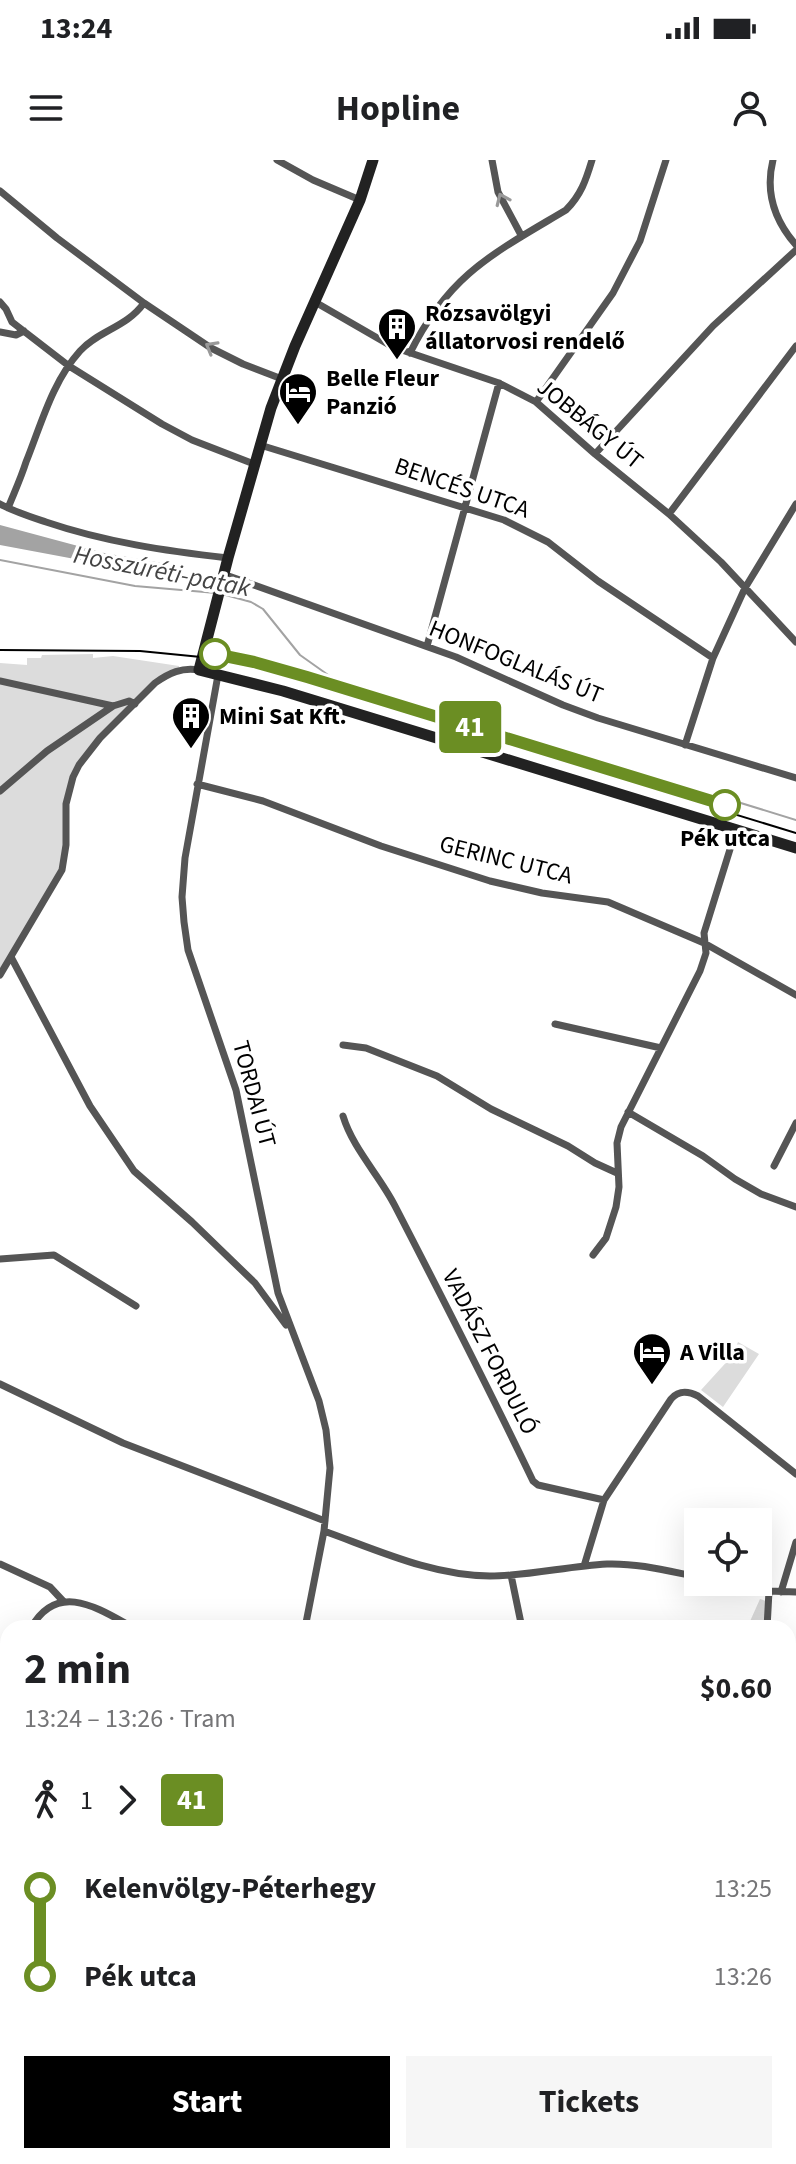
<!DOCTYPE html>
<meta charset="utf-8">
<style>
:root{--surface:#fff;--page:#f6f6f6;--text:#202124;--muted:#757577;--accent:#000}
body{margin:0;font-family:"Source Sans 3",sans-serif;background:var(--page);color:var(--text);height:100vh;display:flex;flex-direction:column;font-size:30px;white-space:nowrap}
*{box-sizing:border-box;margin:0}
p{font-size:26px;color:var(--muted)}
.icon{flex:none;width:44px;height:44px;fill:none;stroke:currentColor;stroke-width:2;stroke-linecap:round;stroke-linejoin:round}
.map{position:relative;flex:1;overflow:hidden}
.panel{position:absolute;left:0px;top:1460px;width:796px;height:544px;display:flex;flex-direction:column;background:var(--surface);border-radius:24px 24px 0 0;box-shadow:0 8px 32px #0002}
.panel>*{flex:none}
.badge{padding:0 16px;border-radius:6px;font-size:28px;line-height:52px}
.tools{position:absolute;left:684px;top:1348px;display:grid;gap:16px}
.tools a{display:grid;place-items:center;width:88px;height:88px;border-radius:0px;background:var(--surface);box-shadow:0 8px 32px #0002;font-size:40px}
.map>.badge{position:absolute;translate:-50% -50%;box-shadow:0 0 0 4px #fff}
.legs{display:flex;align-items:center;gap:12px;height:88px;padding:0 24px;font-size:26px}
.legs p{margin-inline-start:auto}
.overview{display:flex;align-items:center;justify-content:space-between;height:136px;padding:0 24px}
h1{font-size:44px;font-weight:700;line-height:60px}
.cta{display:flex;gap:16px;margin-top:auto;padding:16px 24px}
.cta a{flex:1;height:92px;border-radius:0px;background:var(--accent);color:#fff;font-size:32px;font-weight:700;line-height:92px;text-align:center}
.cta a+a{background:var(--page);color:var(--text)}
ul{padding:0 24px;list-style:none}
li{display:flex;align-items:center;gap:28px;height:88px;font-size:30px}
li i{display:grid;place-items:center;width:12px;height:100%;margin:0 10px;background:currentColor}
li i::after{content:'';width:20px;height:20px;margin:-10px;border:6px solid;border-radius:50%;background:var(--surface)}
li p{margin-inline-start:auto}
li:first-child i{background:linear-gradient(#0000 50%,currentColor 0)}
li:last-child i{background:linear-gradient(currentColor 50%,#0000 0)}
.status{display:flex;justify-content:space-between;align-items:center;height:56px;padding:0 40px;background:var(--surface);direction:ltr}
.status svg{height:22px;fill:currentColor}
header{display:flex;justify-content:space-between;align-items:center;height:104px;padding:0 24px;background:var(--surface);font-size:36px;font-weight:700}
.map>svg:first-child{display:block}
.green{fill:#dcdcdc}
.water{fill:#a3a3a3}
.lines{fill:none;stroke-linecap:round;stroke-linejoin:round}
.stream{stroke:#a3a3a3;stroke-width:2}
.street{stroke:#555;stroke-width:7}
.secondary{stroke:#222;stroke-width:11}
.tram{stroke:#000;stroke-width:2}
.oneway{stroke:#999}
.line-1-casing{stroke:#fff;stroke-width:18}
.line-1{stroke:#6b8e23;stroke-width:12}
.stop-1-dot{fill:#fff;stroke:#6b8e23;stroke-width:4}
.labels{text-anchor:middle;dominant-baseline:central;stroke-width:7;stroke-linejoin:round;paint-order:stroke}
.poi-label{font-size:24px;font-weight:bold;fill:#000;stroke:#fff;text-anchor:start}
.street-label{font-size:24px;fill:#000;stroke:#fff}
.stop-label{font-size:24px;font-weight:bold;fill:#000;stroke:#fff}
.water-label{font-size:26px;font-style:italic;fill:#444;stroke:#fff}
</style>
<div class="status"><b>13:24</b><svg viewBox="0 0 49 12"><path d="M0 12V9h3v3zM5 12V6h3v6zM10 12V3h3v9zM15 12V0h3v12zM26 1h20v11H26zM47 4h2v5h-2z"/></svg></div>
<header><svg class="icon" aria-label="menu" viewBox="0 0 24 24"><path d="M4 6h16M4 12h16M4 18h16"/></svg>Hopline<svg class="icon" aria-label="person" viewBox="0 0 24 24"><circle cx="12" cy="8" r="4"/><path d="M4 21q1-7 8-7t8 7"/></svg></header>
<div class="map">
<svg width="796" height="2004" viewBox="0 0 796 2004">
<rect width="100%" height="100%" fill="#fff"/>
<path class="green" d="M93,494V498L113,496L179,506V510L163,517L100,578L70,625L62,710L0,815V503L27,505V498H41L42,495Z
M738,1182L759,1194L723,1247L701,1230L732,1196Z
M760,1439L766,1441L765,1468H747Z"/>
<path class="water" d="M0,365L104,393L179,406L184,413L181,416L171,417L0,385Z"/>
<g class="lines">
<path class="stream" d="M0,400L135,426L216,433
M222,434L251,442L263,449L300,495L331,517L796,660
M0,1881L8,1886
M249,1996L261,2004"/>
<path class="street" d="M277,0L313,20L360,40
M492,0L498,32L521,75
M773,0C765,32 775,61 796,85
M0,31L57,78L144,143L211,188L243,204L282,219
M0,142L6,149L12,162L69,206L162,264L192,280L254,304
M315,142L393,187L499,223L536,242L595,294L669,354L721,402L796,482
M0,172L16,175L24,171
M410,193C449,114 494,93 566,50C581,35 586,20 592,0
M536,242L613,133L640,81L666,0
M260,285L504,360L548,382L598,421L713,498
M595,294L713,166L796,90
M0,344C15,352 31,357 46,362C105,382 166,391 228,398
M8,348C14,333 21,318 26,302C41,265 52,222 80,191C99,170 126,168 144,143
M669,354L796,186
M223,414L456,497L563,545L598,558L796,618
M427,486L499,223
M218,515L185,698L182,737L184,762L188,790L236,930L278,1133L319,1241L326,1270L330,1308L324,1371L305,1468
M0,521L113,546L129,541L135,544
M685,585L713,498L745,428L796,344
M197,624L263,641L381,686L490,721L542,733L608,742L704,783L796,835
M0,631L47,591L113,546
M11,797L90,946L134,1011L192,1062L255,1123L286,1165
M0,815L62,710L66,685V644L73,617L79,605L100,578L155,523C169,513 182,507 199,510
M555,864L661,888
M343,885L366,888L437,916L491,949L568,986L595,1003L617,1013
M628,952L703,996L735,1019L761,1034L796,1047
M343,956C353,989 380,1016 395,1046C442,1137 489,1229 533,1321L538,1325L604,1340
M774,1006L796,963
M593,1095L606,1078L616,1047L619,1027L617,983L621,967L700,811L706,793L704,773L736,670
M0,1099L54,1095L136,1146
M0,1224L123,1283L325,1361
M324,1371C377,1390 433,1416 490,1416C529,1416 568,1406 607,1404C638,1403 668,1411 698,1417
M0,1404L50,1427L64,1442
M584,1406L604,1340L671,1239C679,1230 688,1231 698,1236L796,1314
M511,1415L522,1468
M724,1422L769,1431L796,1432
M781,1432L796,1382
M31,1468C58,1420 99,1449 134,1468
M767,1468L769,1431
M0,1531L8,1515
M788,1550L796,1570
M0,1715L8,1722
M788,1833L796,1831
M0,1875L8,1880
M0,1948L8,1949
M140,1996L144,2004
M261,1996L273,2004
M620,1996L629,2004
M29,2004L32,1996
M354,2004L358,1996"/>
<path class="secondary" d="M373,0L360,40L295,186L271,248L228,398L199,510L283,531L796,688"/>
<path class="tram" d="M0,490L140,491L201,497L253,507L796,673"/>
</g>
<defs><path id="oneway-chevron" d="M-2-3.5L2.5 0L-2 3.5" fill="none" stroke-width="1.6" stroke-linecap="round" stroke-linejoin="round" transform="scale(2)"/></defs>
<g class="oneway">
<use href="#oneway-chevron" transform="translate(502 39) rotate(-114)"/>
<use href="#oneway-chevron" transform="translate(211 187) rotate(-150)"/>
</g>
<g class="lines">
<defs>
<path id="line-1" d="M215,494L254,502L307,517L725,645"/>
</defs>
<use href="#line-1" class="line-1-casing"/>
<use href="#line-1" class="line-1"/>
</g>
<defs>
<symbol id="building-pin" viewBox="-11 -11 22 30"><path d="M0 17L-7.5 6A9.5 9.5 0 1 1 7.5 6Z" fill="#000" stroke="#fff"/><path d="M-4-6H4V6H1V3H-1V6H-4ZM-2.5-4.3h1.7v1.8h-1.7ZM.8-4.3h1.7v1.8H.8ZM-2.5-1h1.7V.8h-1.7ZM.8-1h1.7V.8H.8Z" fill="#fff"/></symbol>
<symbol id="hotel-pin" viewBox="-11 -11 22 30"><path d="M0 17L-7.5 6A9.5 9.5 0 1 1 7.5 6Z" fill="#000" stroke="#fff"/><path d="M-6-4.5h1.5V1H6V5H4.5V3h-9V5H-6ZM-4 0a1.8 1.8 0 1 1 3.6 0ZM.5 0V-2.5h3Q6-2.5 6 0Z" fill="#fff"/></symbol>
</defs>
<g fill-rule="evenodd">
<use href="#building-pin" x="375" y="145" width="44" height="60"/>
<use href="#hotel-pin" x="276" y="210" width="44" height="60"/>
<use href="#building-pin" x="169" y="534" width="44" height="60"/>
<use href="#hotel-pin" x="630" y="1170" width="44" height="60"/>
</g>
<g class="stop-1-dot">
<circle cx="215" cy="494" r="14"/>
<circle cx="725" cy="645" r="14"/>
</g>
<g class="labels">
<g class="poi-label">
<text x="425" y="153">Rózsavölgyi<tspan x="425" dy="28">állatorvosi rendelő</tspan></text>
<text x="326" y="218">Belle Fleur<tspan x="326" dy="28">Panzió</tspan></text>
<text x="219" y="556">Mini Sat Kft.</text>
<text x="680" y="1192">A Villa</text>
</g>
<g class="street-label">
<text transform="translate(590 264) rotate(39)">JOBBÁGY ÚT</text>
<text transform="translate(462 328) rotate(19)">BENCÉS UTCA</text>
<text transform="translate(516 502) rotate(22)">HONFOGLALÁS ÚT</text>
<text transform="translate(506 700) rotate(14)">GERINC UTCA</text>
<text transform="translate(254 934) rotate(75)">TORDAI ÚT</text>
<text transform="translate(490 1192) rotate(63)">VADÁSZ FORDULÓ</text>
</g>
<g class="stop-label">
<text x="725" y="678">Pék utca</text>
</g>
<g class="water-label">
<text transform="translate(162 411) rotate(11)">Hosszúréti-patak</text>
</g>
</g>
</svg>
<div class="tools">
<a><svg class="icon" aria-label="locate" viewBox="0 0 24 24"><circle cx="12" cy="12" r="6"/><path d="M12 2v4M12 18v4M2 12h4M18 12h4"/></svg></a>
</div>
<b class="badge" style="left:470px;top:567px;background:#6b8e23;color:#fff">41</b>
<section class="panel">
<div class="overview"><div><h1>2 min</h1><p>13:24 – 13:26 · Tram</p></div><b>$0.60</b></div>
<div class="legs"><svg class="icon" aria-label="walk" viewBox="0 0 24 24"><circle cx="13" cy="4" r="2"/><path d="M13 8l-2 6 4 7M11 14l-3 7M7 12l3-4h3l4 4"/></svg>1<svg class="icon" aria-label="forward" viewBox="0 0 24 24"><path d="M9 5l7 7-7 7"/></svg><b class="badge" style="background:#6b8e23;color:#fff">41</b></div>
<ul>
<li><i style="color:#6b8e23"></i><b>Kelenvölgy-Péterhegy</b><p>13:25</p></li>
<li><i style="color:#6b8e23"></i><b>Pék utca</b><p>13:26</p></li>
</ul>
<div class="cta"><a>Start</a><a>Tickets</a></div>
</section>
</div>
